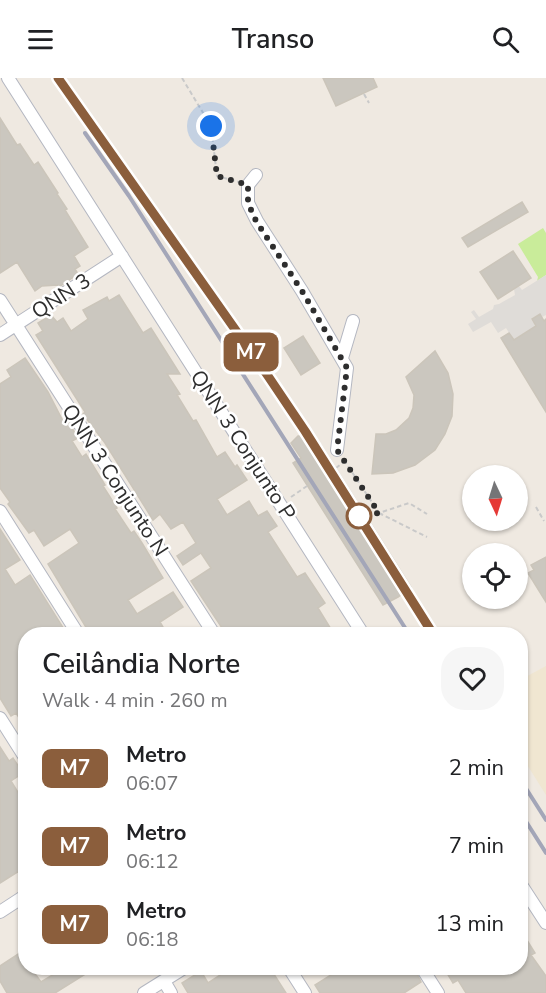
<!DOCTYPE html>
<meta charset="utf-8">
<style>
:root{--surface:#fff;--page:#f6f6f6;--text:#202124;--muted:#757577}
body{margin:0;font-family:"Nunito Sans",sans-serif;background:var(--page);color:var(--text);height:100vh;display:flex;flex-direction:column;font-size:22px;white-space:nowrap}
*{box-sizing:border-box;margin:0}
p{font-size:20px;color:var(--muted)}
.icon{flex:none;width:33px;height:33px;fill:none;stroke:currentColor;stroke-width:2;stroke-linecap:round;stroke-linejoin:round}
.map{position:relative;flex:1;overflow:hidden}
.details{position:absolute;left:18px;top:549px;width:510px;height:348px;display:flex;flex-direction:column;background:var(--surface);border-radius:24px;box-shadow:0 2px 4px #0004}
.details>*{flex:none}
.badge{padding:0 12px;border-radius:9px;font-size:21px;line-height:39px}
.needle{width:39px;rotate:176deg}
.fabs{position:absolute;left:462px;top:387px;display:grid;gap:12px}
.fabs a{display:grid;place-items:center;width:66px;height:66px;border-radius:50%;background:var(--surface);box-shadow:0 2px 4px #0004;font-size:30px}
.you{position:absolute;width:30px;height:30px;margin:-15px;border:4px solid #fff;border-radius:50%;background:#1a73e8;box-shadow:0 0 0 9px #1a73e833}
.map>.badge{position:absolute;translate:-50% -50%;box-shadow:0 0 0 3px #fff}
.round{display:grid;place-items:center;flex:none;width:63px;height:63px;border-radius:24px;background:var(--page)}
.headline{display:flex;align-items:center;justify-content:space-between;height:102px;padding:0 24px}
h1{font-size:28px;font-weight:600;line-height:45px}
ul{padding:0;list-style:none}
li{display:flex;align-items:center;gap:18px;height:78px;padding:0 24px}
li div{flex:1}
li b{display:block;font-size:22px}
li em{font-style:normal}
li .badge{min-width:66px;font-weight:700;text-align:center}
header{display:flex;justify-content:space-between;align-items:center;height:78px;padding:0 24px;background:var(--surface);font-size:27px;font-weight:600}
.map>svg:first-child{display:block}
.education{fill:#f0e6d1}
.pitch{fill:#c9ec9a}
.plaza{fill:#dfdcd8}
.building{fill:#cbc7bf;stroke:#cbc5ba;stroke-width:1.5}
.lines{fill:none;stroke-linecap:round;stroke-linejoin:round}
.minor-casing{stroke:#b4b7c1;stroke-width:14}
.path{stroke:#c9c9c9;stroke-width:2;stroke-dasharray:4.5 3;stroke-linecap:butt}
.minor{stroke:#fff;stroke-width:12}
.rail{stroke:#a3a6b8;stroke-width:4}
.line-casing{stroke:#fff;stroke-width:14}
.line{stroke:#8b5e3c;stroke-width:9}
.walk{stroke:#2e2e2e;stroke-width:6;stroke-dasharray:0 10.8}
.stop-dot{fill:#fff;stroke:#8b5e3c;stroke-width:3}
.labels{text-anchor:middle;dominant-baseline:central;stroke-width:5;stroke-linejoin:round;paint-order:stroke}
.street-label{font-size:21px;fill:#2e2e2e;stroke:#fff}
</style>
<header><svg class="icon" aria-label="menu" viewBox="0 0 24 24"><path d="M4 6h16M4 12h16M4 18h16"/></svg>Transo<svg class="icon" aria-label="search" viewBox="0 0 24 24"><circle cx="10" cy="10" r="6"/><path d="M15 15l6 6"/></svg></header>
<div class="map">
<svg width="546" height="915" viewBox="0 0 546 915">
<rect width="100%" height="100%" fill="#efe9e1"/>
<path class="education" d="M546,588V717L521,677L520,602Z"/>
<path class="pitch" d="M543,150L546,155V197L537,203L538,199L518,166Z"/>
<path class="plaza" d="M546,197V237L542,239L540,236L531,241L537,250L533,253L531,251L518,259L519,261L515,264L506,250L498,255L491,244L473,254L468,246L476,241L471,234L474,232L479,239L493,231L494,227L499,226L515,217L514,211L519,208L522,212Z"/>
<path class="building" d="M323,0H373L377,9L336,28Z
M0,40L17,67L20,66L34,87L38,84L58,115L57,116L67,131L65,132L88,169L74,178L80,188L75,191L78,196L59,209L58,207L42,208L35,213L17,184L0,195Z
M522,124L528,134L468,169L462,160Z
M513,173L531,200L498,221L480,194Z
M119,217L143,255L151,250L180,296H167L180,316L177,317L193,343L196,342L217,379L225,374L235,389L237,387L247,402L217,421L227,437L249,423L258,438L267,433L277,448L268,454L297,499L305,495L325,525L318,530L334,556H226L191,503L211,490L201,475L183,487L177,478L196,465L183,444L171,451L160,436L153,442L105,365L83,336L85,334L36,257L43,253L38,245L51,237L57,244L63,240L71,253L88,241L83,232L107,219L109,223Z
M540,236L544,243L546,241V334L501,260L509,255L514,262L536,248L532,241Z
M303,258L320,285L301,297L284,270Z
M435,273L448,295L453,316L452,338L445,356L435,372L415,387L393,395L372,396L376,356H386L396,352L409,340L413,330L414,317L406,299Z
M25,280L48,314L65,347L69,345L78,360L72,363L82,379L86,376L105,407L103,408L117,430L115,431L131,455L134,453L142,465L163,500L128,522L137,536L173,514L183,529L160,544L167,556H90L48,486L79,465L70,451L44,468L34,452L29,455L8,426L10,424L0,410V306L11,299L7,292Z
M298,358H304L313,372L321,367L411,509L398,519L383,527L293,385L301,380L291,365Z
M0,451L20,482L5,491L15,507L30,497L67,556H26V650L16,635L11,638L0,620Z
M546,479V524L528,495L534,492L531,487Z
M0,669L9,683L13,680L23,695L11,703L22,721L26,718V803L19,793L0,805Z
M520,851L535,875L531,877L546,898V915H466L458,902L453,905L444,890L435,895L431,890H520Z
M26,871V890H31L41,904L64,890H95L55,915H7L0,903V888Z
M231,890H270L286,915H188L182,905L201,893L208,905Z
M327,890H414L421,904L404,915H320L315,907L331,897Z"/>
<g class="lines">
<defs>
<path id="minor" d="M8,0L363,556
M256,97L248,107V125L257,143L302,213L347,290L337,372
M0,222L214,556
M0,257L122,178
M342,280L353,243
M0,433L78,556
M0,640L26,681
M520,805L546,845
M0,834L26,817
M289,890L305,915
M422,890L438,915
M164,903L171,915
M144,915L184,890"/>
</defs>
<use href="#minor" class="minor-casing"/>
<path class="path" d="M182,0L211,48L217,98L239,104
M364,16L369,25
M344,382L379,435L409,425L427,436
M336,390L345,383
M291,419L307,408
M536,429L544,443
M379,435L427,459"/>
<use href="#minor" class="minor"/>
<path class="rail" d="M58,0L268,298L305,353L433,556
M85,55L129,118L409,556
M520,701L546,742
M520,734L546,775"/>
</g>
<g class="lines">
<defs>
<path id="line" d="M58,0L268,298L305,353L433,556"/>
</defs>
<use href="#line" class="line-casing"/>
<use href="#line" class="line"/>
<path class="walk" d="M211,48L217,98L248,107V125L256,143L302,213L347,290L337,372L379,435L359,438"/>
</g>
<circle class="stop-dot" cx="359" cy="438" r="12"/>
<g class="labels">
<g class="street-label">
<text transform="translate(61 218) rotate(-33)">QNN 3</text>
<text transform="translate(243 367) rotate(57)">QNN 3 Conjunto P</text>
<text transform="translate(115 402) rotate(57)">QNN 3 Conjunto N</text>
</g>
</g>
</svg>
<div class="fabs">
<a><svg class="needle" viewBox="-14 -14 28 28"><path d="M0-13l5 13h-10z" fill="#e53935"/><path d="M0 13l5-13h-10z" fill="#757577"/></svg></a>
<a><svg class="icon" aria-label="locate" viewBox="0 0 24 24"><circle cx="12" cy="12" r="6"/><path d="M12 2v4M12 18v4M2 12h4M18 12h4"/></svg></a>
</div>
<div class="you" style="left:211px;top:48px"></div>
<b class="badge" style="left:251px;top:274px;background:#8b5e3c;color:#fff">M7</b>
<section class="details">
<div class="headline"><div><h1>Ceilândia Norte</h1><p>Walk · 4 min · 260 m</p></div><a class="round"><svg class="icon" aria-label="heart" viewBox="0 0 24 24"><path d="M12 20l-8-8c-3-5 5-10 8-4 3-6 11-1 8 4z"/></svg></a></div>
<ul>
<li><span class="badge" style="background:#8b5e3c;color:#fff">M7</span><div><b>Metro</b><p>06:07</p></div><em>2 min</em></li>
<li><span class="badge" style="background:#8b5e3c;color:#fff">M7</span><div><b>Metro</b><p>06:12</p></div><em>7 min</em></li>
<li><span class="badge" style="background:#8b5e3c;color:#fff">M7</span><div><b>Metro</b><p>06:18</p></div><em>13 min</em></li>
</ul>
</section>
</div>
